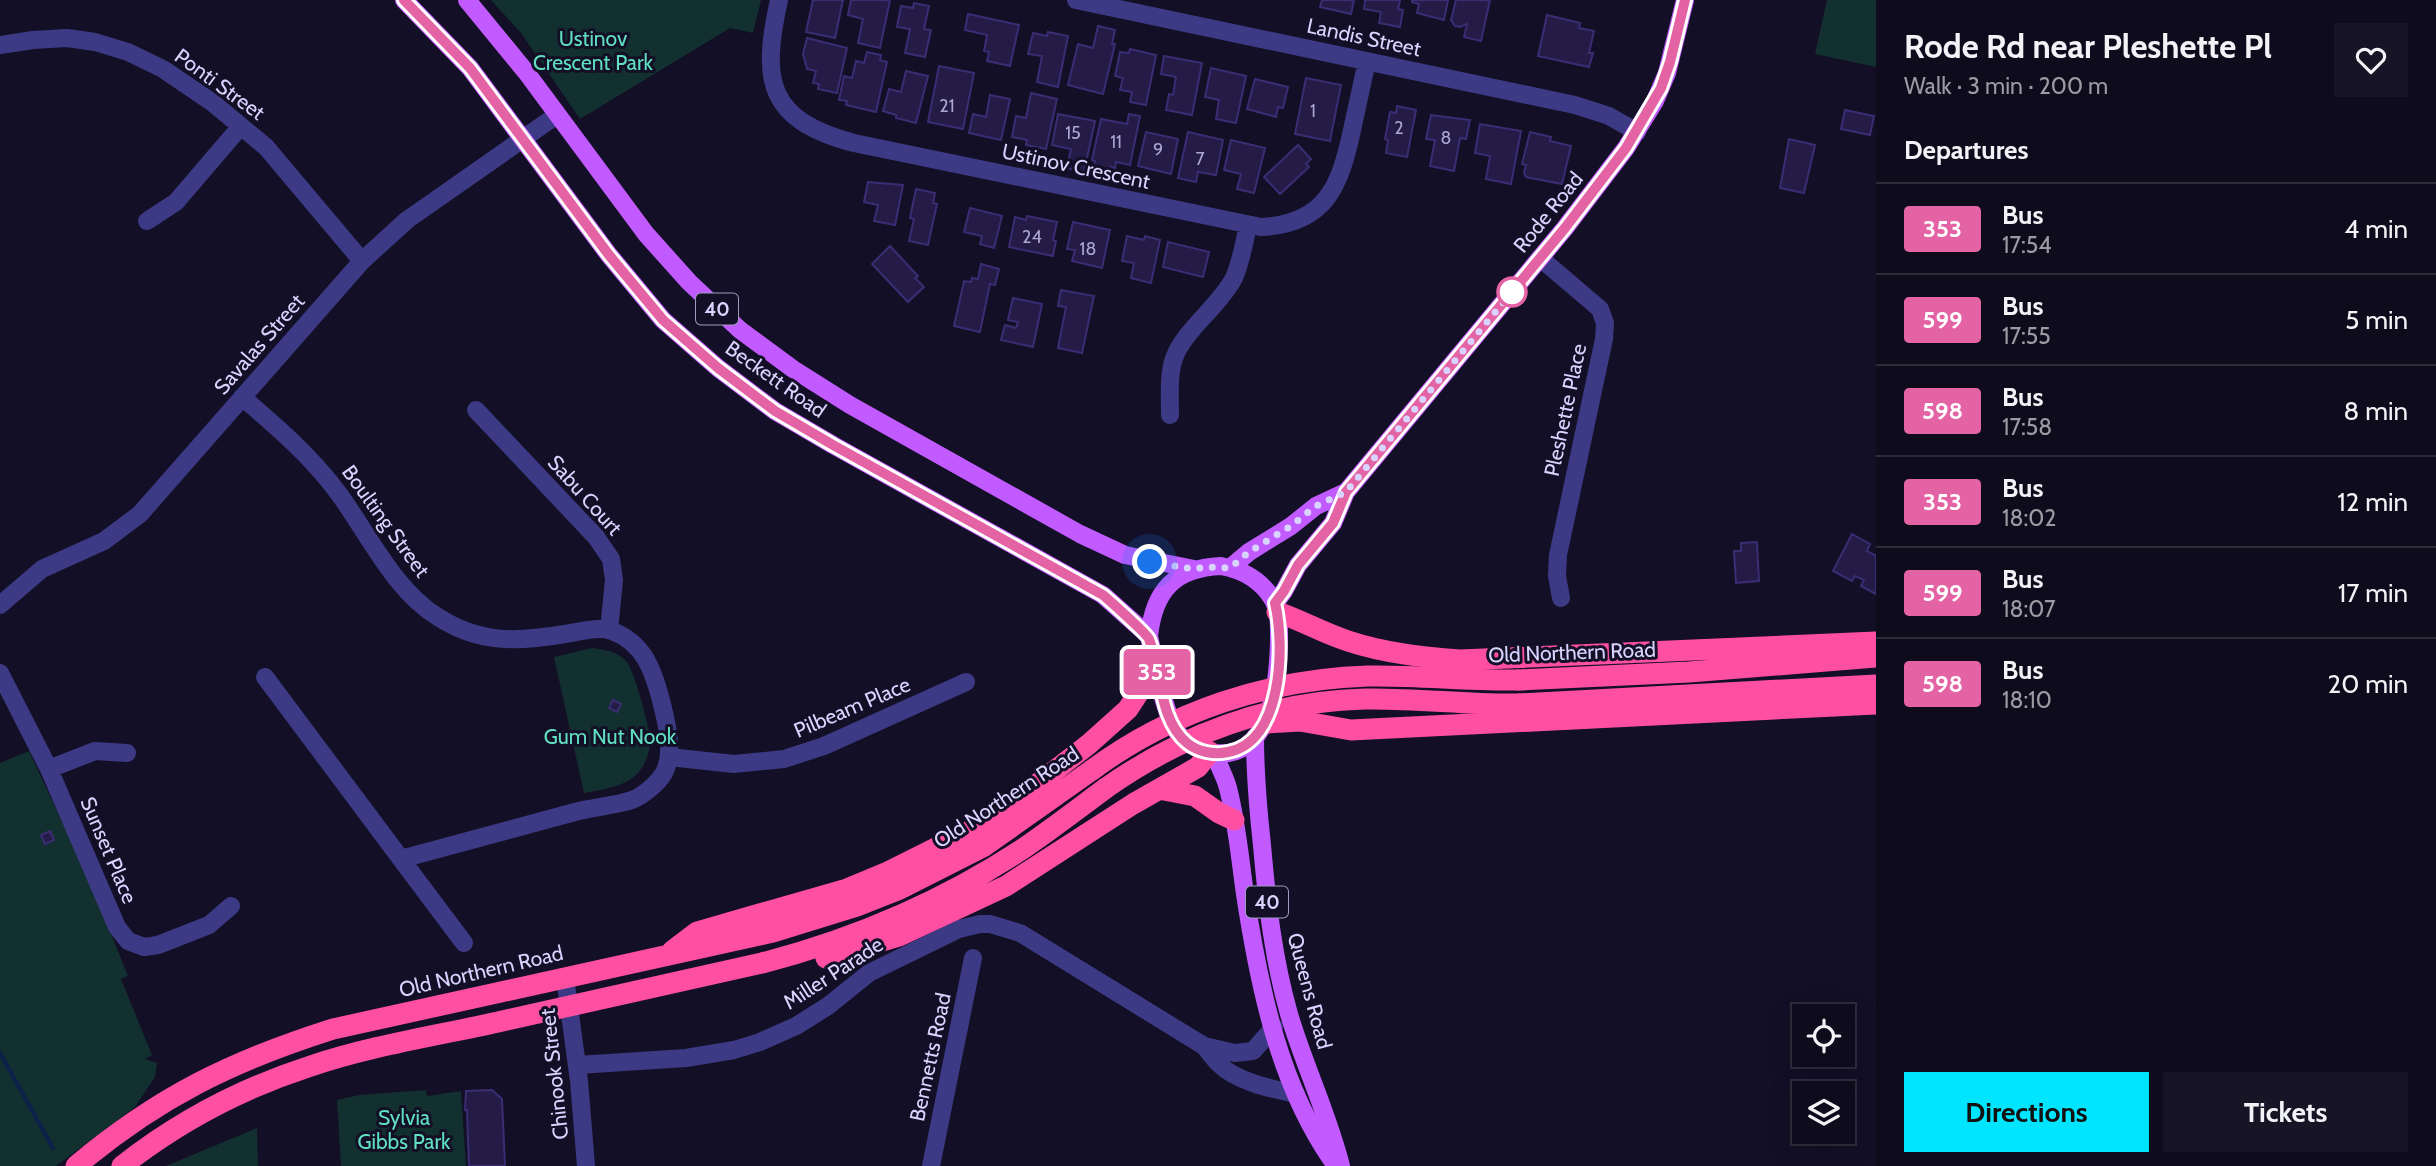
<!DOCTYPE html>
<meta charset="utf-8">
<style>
:root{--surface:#0e0b1c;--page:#171425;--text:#f1f3f6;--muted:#9b9ba3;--line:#2e2b3b;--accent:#00e5ff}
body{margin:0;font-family:Cabin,sans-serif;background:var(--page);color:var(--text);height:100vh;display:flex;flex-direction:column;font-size:26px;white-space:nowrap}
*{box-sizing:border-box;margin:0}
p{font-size:23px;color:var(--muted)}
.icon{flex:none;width:38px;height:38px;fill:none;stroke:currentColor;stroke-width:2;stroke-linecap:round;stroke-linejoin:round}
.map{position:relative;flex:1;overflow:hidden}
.details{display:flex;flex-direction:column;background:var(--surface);width:560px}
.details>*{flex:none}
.badge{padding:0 14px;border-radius:5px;font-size:24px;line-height:46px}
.buttons{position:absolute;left:1792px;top:1004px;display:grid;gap:14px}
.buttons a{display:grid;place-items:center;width:63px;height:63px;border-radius:0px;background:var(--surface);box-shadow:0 7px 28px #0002,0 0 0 2px var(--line);font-size:35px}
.you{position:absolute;width:35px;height:35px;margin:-18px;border:5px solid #fff;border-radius:50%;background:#1a73e8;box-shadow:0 0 0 10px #1a73e833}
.map>.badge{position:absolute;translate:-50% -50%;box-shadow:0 0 0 4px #fff}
h2{padding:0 28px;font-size:26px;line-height:63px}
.round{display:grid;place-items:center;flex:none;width:74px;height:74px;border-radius:0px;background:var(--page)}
.overview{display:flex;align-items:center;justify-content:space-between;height:119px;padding:0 28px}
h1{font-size:33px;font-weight:700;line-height:52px}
.cta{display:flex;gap:14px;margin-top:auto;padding:14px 28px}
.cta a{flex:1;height:80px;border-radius:0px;background:var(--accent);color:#111;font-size:28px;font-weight:700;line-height:80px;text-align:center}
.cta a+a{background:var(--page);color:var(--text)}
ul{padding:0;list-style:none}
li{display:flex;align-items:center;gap:21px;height:91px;padding:0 28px;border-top:2px solid var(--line)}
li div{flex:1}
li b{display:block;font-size:26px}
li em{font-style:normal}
li .badge{min-width:77px;font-weight:700;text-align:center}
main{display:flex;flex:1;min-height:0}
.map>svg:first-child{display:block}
.green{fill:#12302f}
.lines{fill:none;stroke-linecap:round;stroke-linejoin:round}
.stream{stroke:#0c2248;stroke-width:4.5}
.building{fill:#241b47;stroke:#3b2d73;stroke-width:2}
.minor{stroke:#3d3a85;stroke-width:18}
.major{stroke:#c25bff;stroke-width:18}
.highway{stroke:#ff4fa3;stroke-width:21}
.highway-bridge{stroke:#ff4fa3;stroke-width:21}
.line-casing{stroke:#fff;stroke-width:16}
.line{stroke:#e463a4;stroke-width:10}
.walk{stroke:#d9d4ff;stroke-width:7;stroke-dasharray:0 12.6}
.stop-dot{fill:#fff;stroke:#e463a4;stroke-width:3.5}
.labels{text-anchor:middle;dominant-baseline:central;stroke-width:6;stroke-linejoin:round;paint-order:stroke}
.number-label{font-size:18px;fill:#aca6d1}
.shield{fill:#130f26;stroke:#9e99be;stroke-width:2}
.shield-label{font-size:19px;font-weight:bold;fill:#d9d4ff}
.street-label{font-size:21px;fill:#d9d4ff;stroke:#130f26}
.park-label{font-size:21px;fill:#5fe0c0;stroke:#130f26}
</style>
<main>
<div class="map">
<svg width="1876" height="1166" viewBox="0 0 1876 1166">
<rect width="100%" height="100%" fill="#130f26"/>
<path class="green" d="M491,0H761L753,33L730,28L580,119L521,33Z
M1827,0H1876V67L1815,54Z
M592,648C606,650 617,651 627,662C634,670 650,728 650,741C650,754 643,772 631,779C618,788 599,790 584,793L554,657Z
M29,751L89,879L128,976L121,979L152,1055L145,1059L157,1063L155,1077L135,1107L56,1166H0V763Z
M426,1090L427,1096L461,1091L466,1166H341L337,1100L359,1095Z
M257,1128L258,1166H166Z"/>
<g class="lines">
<path class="stream" d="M0,1053L53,1148"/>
</g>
<path class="building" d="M813,0H843L835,38L806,32Z
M851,0H890L880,48L858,43L863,19L848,15Z
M1322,0H1354L1351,14L1320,7Z
M1365,0H1400L1398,9L1403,10L1400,27L1379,23L1381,12L1364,9Z
M1412,0H1448L1444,20L1417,13L1419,4L1412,2Z
M1456,0H1490L1481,41L1464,37L1467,24L1460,27L1455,26L1451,20Z
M914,3L929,6L924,29L931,30L925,57L905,53L910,29L897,27L901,6L913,8Z
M968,14L1019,25L1010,66L987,61L989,52L984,51L987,35L965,30Z
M1547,15L1580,23L1579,28L1594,31L1589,53H1593L1589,67L1538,56Z
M1098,26L1115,30L1112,44H1115L1103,94L1068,85L1078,44L1093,48Z
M1048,32L1068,36L1058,87L1037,82L1042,56L1028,54L1033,33L1047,36Z
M807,38L847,48L837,93L818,89L819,84L813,83L816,71L807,69L803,54Z
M1130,49L1156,55L1146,105L1130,102L1132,92L1120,90L1123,78L1115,76L1120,52L1129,53Z
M867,52L881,55L880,60L887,62L876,112L846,105L847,101L839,100L844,76L852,78L856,61L864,63Z
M1164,56L1202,63L1192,115L1166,110L1169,94L1173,95L1176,77L1161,74Z
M939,66L974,73L963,129L928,122Z
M1211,68L1246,76L1236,123L1216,119L1219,100L1205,97Z
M906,71L928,76L916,123L896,118V115L883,111L889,89L901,92Z
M1306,78L1341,85L1330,141L1295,134Z
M1255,79L1288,87L1283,108L1278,107L1276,117L1247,109Z
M1031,93L1057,99L1046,149L1026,145L1027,140L1012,137L1016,116L1026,118Z
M990,95L1010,99L1001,140L969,133L973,114L986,117Z
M1397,106L1416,110L1407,157L1386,153L1388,140L1385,139L1390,112L1396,113Z
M1845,110L1874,116L1870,135L1841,129Z
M1058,114L1095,121L1084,172L1067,168L1071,149L1052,145Z
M1129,114L1140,116L1130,165L1116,162L1115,168L1110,167L1108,177L1092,174L1095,161L1092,160L1101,119L1127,124Z
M1431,115L1470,120L1466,139L1460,138L1454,171L1430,166L1435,140L1426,139Z
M1480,124L1521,131L1511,184L1486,179L1490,156L1475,153Z
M1146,132L1178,139L1171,174L1138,166Z
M1188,132L1223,140L1216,175L1198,172L1196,182L1178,178Z
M1530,132L1551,137L1550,141L1571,146L1562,184L1526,177L1524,173L1526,165L1522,164Z
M1789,139L1815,145L1804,193L1780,188Z
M1231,140L1265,148L1254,193L1237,189L1241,174L1224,170Z
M1298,145L1311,159L1306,164L1309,167L1280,194L1264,177Z
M868,182L903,185L895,225L874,221L878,205L864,202Z
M916,189L935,193L933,203L937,204L928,245L909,241L914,219L910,218Z
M970,208L1002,216L994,248L980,244L982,236L964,232Z
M1027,216L1057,222L1053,240L1056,241L1053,256L1009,247L1015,217L1026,220Z
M1073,222L1110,230L1102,268L1072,261L1075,250L1067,249Z
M1127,236L1144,240L1145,236L1160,240L1151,283L1131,278L1134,263L1122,261Z
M1168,242L1209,252L1203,277L1163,267Z
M890,246L918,276L915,278L924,287L908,302L872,264Z
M981,264L999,269L995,285L990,284L980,332L954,326L964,281L971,282L972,278L978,279Z
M1061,290L1094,296L1082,353L1058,348L1066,307L1058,306Z
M1013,298L1042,304L1033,347L1001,340L1005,325L1016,328L1018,322L1008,320Z
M1852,534L1870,544L1867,551L1876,556V594L1861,586L1864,580L1855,576L1852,581L1833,571Z
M1757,542L1759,581L1736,583L1734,551H1741V543Z
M613,700L621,704L617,712L609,708Z
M50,831L54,840L45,844L41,835Z
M492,1090L502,1099L505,1166H469L467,1110H465L466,1091Z"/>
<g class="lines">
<path class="minor" d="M779,0C761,81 767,120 854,143L1261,227C1326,224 1340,186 1352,130C1357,107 1362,84 1367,61
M1076,0L1575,105L1609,116L1637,132
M0,45L33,40L67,38L95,42L128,52L163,69L213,103L266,147L362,261
M147,221L176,202L241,126
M1540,258L1600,309L1605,323L1604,339L1558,555L1557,576L1561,598
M242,397C277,427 312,457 339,494C369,535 394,590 438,617C480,644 517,642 565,634C579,632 598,626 612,631C644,643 653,670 661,700C666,722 675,751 664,773C658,783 643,796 632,800C614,806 593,807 575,812C517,828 459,843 401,859L265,677
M476,410L596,537L611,559L614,580L609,630
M1170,415C1169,360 1169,354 1207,313C1217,302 1227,291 1234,278C1241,262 1244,243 1248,226
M0,605L42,569L104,541L140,514L362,261L407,220L557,115
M0,673L49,769L117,927L128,941L144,947L158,945L209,925L231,906
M669,757L734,764L784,759L824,746L966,682
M49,769L95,751L127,753
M401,859L464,943
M565,977L579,1081L586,1166
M1204,1046C1209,1052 1213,1058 1219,1064C1237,1082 1272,1089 1296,1094
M578,1065L686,1058L734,1050L760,1042L796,1026L828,1006L869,973L959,929L980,924H990L1020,933L1204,1046L1235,1053L1253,1051L1274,1027
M931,1166L973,958"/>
<path class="major" d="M404,0L470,68L609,255L663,320L718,368L775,411L833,445L1103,595L1149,636
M467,0L526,72L646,234L689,282L740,330L793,369L850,405L1080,534L1125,555L1194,569
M1221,566C1243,570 1262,581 1273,600C1280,612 1279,629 1279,642C1278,683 1271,765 1209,752C1194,749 1184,742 1175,729C1163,708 1154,661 1149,636C1154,591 1174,568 1221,566Z
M1230,568L1249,552L1291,526L1316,506L1346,492
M1275,603L1284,591L1298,565L1333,523L1346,492L1565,228L1626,148L1655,101L1667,73L1685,0
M1255,737C1255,773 1258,809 1262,845C1267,902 1273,958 1289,1014C1304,1065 1328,1114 1341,1166
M1215,753C1218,766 1225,776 1228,788C1237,823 1240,859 1245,894C1259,987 1280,1089 1336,1166"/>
<path class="highway" d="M1277,612C1301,620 1323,633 1348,641C1384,653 1422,657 1460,660L1876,642
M1518,680L1689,672L1876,657
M1519,704L1876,685
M1266,723L1300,721L1351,730L1876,704
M1159,789L1195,796L1219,813L1234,820
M672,951L697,932L847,889L888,872L968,832L1009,806L1089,744L1128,709L1156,666
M826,958L899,936L1006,886L1133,804L1198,767L1210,752
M76,1166C158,1097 232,1061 333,1029L773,932L857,906L900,889L983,847L1092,770
M122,1166C178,1122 240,1089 308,1067C369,1046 435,1036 498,1022C586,1002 674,983 762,963C854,939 945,900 1024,848C1052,829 1079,808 1106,788"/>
<path class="highway-bridge" d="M1092,770C1172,711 1269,679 1368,676C1418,675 1468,681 1518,680
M1106,788C1181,735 1271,701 1365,699C1416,698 1468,705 1519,704"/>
</g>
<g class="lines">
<defs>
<path id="line" d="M404,0L470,68L609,255L663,320L718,368L775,411L833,445L1103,595C1110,601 1147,634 1149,639C1162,671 1158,719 1187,743C1198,752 1214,755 1228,752C1283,742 1285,645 1275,603L1284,591L1298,565L1333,523L1346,492L1565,228L1626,148L1661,88L1670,62L1685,0"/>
</defs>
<use href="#line" class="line-casing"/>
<use href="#line" class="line"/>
<path class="walk" d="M1150,562L1194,569L1206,567L1230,568L1249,552L1291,526L1316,506L1346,492L1512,292"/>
</g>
<circle class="stop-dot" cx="1512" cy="292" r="14"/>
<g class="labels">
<g class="number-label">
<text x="947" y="106">21</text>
<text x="1313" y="111">1</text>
<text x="1399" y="128">2</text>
<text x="1073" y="133">15</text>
<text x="1446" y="138">8</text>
<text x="1116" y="142">11</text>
<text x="1158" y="150">9</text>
<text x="1200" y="159">7</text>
<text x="1032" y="237">24</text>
<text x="1088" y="249">18</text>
</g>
<g class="shield">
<rect x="696" y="293.5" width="42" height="31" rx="5"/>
<rect x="1246" y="886.5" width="42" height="31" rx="5"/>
</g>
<g class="shield-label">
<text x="717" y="309">40</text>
<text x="1267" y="902">40</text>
</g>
<g class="street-label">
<text transform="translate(1364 37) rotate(12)">Landis Street</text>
<text transform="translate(220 84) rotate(36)">Ponti Street</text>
<text transform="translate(1076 166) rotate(12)">Ustinov Crescent</text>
<text transform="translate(1548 212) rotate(-51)">Rode Road</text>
<text transform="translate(259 344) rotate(-49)">Savalas Street</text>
<text transform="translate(776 379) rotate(35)">Beckett Road</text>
<text transform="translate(1565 410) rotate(-78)">Pleshette Place</text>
<text transform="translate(585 495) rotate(48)">Sabu Court</text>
<text transform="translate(386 521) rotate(54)">Boulting Street</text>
<text transform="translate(1572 652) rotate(-2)">Old Northern Road</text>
<text transform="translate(852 707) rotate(-23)">Pilbeam Place</text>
<text transform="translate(1006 797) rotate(-33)">Old Northern Road</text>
<text transform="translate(109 850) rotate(67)">Sunset Place</text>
<text transform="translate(481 971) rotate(-13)">Old Northern Road</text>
<text transform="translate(833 973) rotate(-33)">Miller Parade</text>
<text transform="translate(1310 991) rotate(75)">Queens Road</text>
<text transform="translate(930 1057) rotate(-78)">Bennetts Road</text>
<text transform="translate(554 1074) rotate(-96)">Chinook Street</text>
</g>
<g class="park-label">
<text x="593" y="38">Ustinov<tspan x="593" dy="24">Crescent Park</tspan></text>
<text x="610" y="736">Gum Nut Nook</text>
<text x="404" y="1117">Sylvia<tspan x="404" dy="24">Gibbs Park</tspan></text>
</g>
</g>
</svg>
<div class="buttons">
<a><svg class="icon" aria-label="locate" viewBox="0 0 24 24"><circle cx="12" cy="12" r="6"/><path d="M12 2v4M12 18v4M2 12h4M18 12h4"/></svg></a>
<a><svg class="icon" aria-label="layers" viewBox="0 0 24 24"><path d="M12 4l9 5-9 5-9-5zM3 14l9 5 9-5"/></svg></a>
</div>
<div class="you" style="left:1150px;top:562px"></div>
<b class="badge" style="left:1157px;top:672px;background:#e463a4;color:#fff">353</b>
</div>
<section class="details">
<div class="overview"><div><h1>Rode Rd near Pleshette Pl</h1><p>Walk · 3 min · 200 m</p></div><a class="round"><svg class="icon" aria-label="heart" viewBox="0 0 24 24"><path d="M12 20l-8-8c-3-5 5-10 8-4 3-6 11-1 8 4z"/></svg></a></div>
<h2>Departures</h2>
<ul>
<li><span class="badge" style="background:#e463a4;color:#fff">353</span><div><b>Bus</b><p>17:54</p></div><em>4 min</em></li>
<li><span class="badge" style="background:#e463a4;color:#fff">599</span><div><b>Bus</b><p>17:55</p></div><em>5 min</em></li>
<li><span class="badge" style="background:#e463a4;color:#fff">598</span><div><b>Bus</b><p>17:58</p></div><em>8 min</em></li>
<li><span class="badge" style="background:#e463a4;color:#fff">353</span><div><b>Bus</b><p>18:02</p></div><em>12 min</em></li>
<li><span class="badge" style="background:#e463a4;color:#fff">599</span><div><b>Bus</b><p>18:07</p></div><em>17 min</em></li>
<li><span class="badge" style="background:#e463a4;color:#fff">598</span><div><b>Bus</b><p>18:10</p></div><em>20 min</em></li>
</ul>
<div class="cta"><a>Directions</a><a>Tickets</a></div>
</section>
</main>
